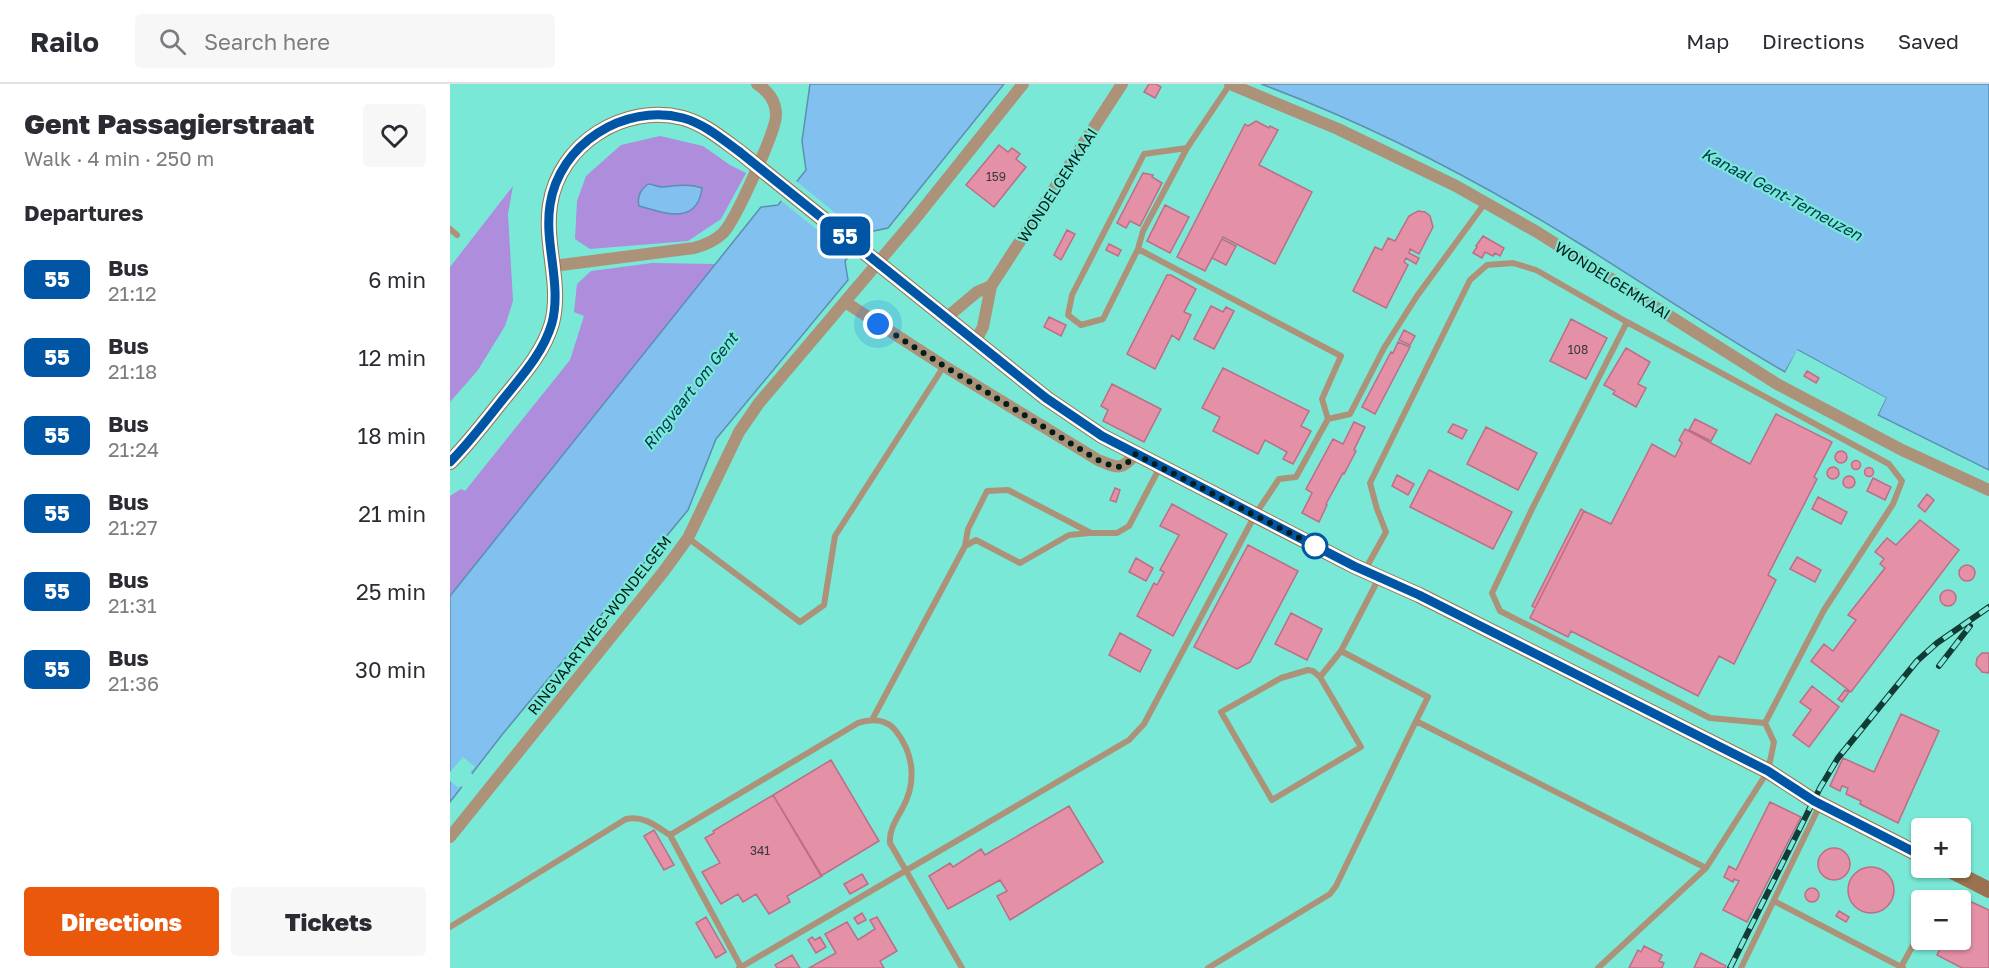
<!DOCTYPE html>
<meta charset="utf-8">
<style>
:root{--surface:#fff;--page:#f7f7f7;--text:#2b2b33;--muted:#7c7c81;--line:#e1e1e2;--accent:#ea580c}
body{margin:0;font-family:"Golos Text",sans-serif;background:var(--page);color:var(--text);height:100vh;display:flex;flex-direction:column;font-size:22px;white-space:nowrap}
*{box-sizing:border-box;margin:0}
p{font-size:20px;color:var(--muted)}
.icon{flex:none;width:33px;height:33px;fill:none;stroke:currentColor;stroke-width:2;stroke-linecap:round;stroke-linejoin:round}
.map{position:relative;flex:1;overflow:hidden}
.drawer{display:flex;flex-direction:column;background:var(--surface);width:450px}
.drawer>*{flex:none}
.badge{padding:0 12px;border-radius:9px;font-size:21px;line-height:39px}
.controls{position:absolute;left:1461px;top:734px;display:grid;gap:12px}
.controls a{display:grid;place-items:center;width:60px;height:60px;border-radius:6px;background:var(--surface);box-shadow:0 2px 4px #0004;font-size:30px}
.you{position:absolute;width:30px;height:30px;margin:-15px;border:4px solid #fff;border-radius:50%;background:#1a73e8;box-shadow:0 0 0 9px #1a73e833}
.map>.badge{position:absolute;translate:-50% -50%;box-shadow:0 0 0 3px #fff}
h2{padding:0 24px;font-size:22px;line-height:54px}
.round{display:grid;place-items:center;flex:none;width:63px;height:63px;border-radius:6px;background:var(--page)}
.summary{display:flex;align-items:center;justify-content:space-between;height:102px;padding:0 24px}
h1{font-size:28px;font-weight:800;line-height:45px}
.cta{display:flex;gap:12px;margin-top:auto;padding:12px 24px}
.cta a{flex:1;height:69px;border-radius:6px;background:var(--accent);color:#fff;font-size:24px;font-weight:800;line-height:69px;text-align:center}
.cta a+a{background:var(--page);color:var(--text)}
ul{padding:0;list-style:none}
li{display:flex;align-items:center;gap:18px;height:78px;padding:0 24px}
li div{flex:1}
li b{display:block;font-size:22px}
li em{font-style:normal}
li .badge{min-width:66px;font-weight:700;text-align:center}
header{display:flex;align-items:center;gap:36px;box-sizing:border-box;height:84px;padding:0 30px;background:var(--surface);border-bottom:2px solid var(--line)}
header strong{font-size:28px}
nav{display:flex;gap:33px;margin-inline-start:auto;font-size:21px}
.search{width:420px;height:54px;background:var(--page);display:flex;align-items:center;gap:15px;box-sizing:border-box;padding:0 21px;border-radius:6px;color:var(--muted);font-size:22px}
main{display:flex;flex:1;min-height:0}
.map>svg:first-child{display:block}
.grass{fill:#ad8ddc}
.water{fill:#82c0f0;stroke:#5b8fb0;stroke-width:1.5}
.pier{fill:#7ae8d6}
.building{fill:#e490a7;stroke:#bd6d84;stroke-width:1.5}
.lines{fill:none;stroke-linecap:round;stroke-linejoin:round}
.service{stroke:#ad927a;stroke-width:6}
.minor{stroke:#ad927a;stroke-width:12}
.secondary{stroke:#9a724f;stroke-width:16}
.rail-casing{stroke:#123b35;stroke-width:6}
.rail{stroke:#7ae8d6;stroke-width:4;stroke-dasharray:11;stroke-linecap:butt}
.line-casing{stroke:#fff;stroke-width:14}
.line{stroke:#0056a4;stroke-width:9}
.walk{stroke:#001e1a;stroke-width:6;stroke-dasharray:0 10.8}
.stop-dot{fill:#fff;stroke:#0056a4;stroke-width:3}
.labels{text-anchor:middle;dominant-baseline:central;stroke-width:4.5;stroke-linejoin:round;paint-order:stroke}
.number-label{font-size:12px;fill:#393a3d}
.street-label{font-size:15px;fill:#001e1a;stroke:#7ae8d6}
.water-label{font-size:16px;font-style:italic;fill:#033756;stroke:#7ae8d6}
</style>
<header>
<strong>Railo</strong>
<div class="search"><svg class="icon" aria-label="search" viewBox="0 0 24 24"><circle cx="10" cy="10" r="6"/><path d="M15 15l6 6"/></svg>Search here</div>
<nav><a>Map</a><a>Directions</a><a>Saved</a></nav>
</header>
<main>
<section class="drawer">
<div class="summary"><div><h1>Gent Passagierstraat</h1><p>Walk · 4 min · 250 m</p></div><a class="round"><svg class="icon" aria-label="heart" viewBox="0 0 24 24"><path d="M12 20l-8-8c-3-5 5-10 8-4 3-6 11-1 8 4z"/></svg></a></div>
<h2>Departures</h2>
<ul>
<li><span class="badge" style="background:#0056a4;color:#fff">55</span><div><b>Bus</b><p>21:12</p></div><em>6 min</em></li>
<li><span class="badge" style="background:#0056a4;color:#fff">55</span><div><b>Bus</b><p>21:18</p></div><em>12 min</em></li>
<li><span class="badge" style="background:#0056a4;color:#fff">55</span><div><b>Bus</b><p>21:24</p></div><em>18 min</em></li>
<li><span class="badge" style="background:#0056a4;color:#fff">55</span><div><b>Bus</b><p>21:27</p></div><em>21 min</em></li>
<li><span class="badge" style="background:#0056a4;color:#fff">55</span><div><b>Bus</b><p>21:31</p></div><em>25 min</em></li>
<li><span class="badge" style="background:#0056a4;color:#fff">55</span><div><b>Bus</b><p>21:36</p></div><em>30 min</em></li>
</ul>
<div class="cta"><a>Directions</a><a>Tickets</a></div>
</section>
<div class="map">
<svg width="1539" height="884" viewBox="0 0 1539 884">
<rect width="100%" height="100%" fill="#7ae8d6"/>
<path class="grass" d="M210,52L253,62L280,81L296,89L271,135L238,157L140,165L125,155L127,117L136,92L171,61Z
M63,102L58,130L63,217L55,242L28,286L0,318V183Z
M202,179L266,180L0,512V412L11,405L15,407L120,276L134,232L124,228L127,200L141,187Z"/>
<path class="water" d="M360,0H554L438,144L419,148L395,177L398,196L266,355L238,426L51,652L0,718V512L311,123L328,121L356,86L352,57Z
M811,0H1539V386L1428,331L1436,314L1348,266L1335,288C1267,249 1202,205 1135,163C1033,99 924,42 811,0Z
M198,100C203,100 207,103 212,103C226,102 238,99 252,104C247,142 215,129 189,122C187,114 190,106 198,100Z"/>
<path class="pier" d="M345,96L417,155L402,174L329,115Z
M1347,266L1436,314L1426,334L1425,330L1432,315L1348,270L1337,290L1334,291Z
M13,673L25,683L20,688L24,692L14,704L11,702L9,704L0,697V688Z"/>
<path class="building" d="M699,0H706L711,3L705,14L694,8Z
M806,37L819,44L820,42L828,46L809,81L862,108L825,180L773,153L755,187L727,173L795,40L798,42Z
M549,61L558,68L562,64L570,70L566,75L576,83L544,123L516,101Z
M693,89L703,91L702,93L712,99L690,142L680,137L676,144L667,139Z
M715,121L739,133L720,169L697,157Z
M968,127L975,128L980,132L983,143L969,170L960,165L959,169L969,174L966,180L956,174L954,178L958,181L936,224L903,207L925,163L932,166L938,154L945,157L959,132Z
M617,146L625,150L611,176L604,171Z
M1033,152L1054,164L1050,172L1045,169L1043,172L1035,168L1032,174L1023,169L1027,163L1026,162Z
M772,155L786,162L776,181L762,174Z
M659,160L671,166L668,172L656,166Z
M717,191H721L746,205L734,228L741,231L729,256L722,251L705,285L677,270Z
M761,222L773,228L776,223L784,227L764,265L744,255Z
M599,233L616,241L611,252L594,243Z
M1121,235L1157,254L1136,295L1100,277Z
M954,246L965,252L960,261L949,256Z
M948,258L960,263L925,330L912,323L941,268L943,269Z
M1176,264L1200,278L1188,300L1196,304L1186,323L1163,310L1165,307L1154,301Z
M773,284L859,327L851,342L861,347L843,380L833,375L837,368L815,356L808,370L763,347L770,333L752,324Z
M1357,287L1369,294L1366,299L1354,292Z
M662,300L711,325L694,358L653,337L658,326L651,322Z
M1326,330L1382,358L1364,393L1367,395L1318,491L1326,496L1284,580L1269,572L1248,612L1121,547L1118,553L1080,534L1134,427L1161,440L1202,360L1225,373L1232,359L1229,356L1235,345L1300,380Z
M1245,335L1267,346L1261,357L1239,346Z
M904,338L915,343L904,366L906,367L894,390L893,389L876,420L877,421L869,438L852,429L862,409L856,405L883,355L893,360Z
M1003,340L1017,346L1012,355L998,348Z
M1036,343L1087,369L1068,406L1017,380Z
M1385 373a6 6 0 1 1 12 0a6 6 0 1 1-12 0Z
M1401.5 381a4.5 4.5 0 1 1 9 0a4.5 4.5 0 1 1-9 0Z
M1377 389a6 6 0 1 1 12 0a6 6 0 1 1-12 0Z
M1414.5 388a4.5 4.5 0 1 1 9 0a4.5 4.5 0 1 1-9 0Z
M979,386L1062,428L1043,465L960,423Z
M947,391L964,400L958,411L942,402Z
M1393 398a6 6 0 1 1 12 0a6 6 0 1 1-12 0Z
M1423,394L1441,403L1435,416L1417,407Z
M665,404L670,406L666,418L660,416Z
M1477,410L1484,416L1475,428L1468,422Z
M1368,413L1397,428L1391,440L1362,425Z
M722,420L777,450L723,552L687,532L704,499L707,501L714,488L710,486L729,451L710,442Z
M1131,425L1134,427L1085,524L1082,522Z
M1470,436L1509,466L1401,608L1361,577L1374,560L1383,567L1406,536L1398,531L1435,484L1430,480L1434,475L1425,468L1437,454L1446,461Z
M798,461L848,487L800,578L787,585L744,563Z
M1347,473L1371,486L1365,498L1340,485Z
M686,474L703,484L696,497L679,488Z
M1509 489a8 8 0 1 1 16 0a8 8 0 1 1-16 0Z
M1490 514a8 8 0 1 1 16 0a8 8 0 1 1-16 0Z
M841,529L872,545L857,576L825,560Z
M670,549L701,566L690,588L659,571Z
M1532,569H1539V589L1532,588L1526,581L1527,574Z
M1362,602L1389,623L1359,663L1343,651L1361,626L1350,618Z
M1395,606L1399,608L1392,618L1388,615Z
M1451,630L1489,647L1448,739L1410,720L1411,717L1396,710L1398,704L1392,702L1390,707L1380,702L1393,674L1424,688Z
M381,676L429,757L371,792L323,711Z
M323,711L372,792L337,812L340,818L319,830L306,810L293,818L288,810L271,820L252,788L270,779L255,754L264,749L263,747Z
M1320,718L1351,733L1297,838L1273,826L1289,797L1284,795L1283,798L1274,793L1279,782L1286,786Z
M619,722L653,778L560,836L547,812L557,807L550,796L498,825L479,792L500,779L503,783L531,765L535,771Z
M204,746L224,781L214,786L194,752Z
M1368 780a16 16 0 1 1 32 0a16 16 0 1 1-32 0Z
M1398 806a23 23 0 1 1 46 0a23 23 0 1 1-46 0Z
M412,790L418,800L400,810L394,800Z
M1355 811a7 7 0 1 1 14 0a7 7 0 1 1-14 0Z
M1515,815L1539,826V884H1512L1487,871L1495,855H1510V824Z
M1389,827L1399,833L1396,838L1386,832Z
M412,829L416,836L408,840L404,834Z
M256,833L276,868L266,874L246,839Z
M427,833L447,867L430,877L434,884H359L386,869L375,850L397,838L408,856L425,845L420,836Z
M362,853L365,856L370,853L376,863L366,869L358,856Z
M1194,862L1212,871L1209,877L1214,879L1212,884H1179L1188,866L1191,868Z
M1251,869L1276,882L1275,884H1244Z
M342,871L350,884H327L325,881Z"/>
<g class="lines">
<path class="service" d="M0,145L7,151
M688,165L653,235L631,241L618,231L622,211L694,70L737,64
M878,335L900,330L934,264L967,212L1035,119
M238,454L350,538L374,521L385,452L494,282
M515,462L526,456L570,479L619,451L640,449
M915,486L936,448L927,425L920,399L1020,196L1037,181L1063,179L1086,186L1177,238L1439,380L1452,397L1443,420L1374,526L1315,639L1260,634L1050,527L1042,509L1083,423L1177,238
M891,567L929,494
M870,593L911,663L822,716L771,628L831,594L858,586L863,587L870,593L891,567L978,613L966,637
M422,636L515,462L518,445L537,407L558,406L641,449H667L679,442L710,383
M1324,817L1453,884
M0,843L176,735C193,731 206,742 220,751
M291,883L679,656L694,640L805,431L829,395L846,393L878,335L872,315L891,272L688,165L693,147L737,64L780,0
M1451,883L1472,845
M289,884L291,883L220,751L408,639C421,634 437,635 446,647C464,670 467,699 452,725C446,736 439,746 440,759L512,884
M758,884L880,810L886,802L966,637L1256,784
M1148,884L1256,784L1318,687L1324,658L1315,639
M1291,884L1370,721"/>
<path class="minor" d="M780,0L888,45L1006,102L1087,148L1327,300L1452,366L1539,406
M103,182L244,164C255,161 265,157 273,149C285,137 326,47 326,31C326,17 318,7 307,0
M395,218L494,282L648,376C667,384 672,387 685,370
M496,234L527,208L541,202
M525,258L533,243L541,202L672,0
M0,753L214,487L238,454L289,348L309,319L465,135L573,0"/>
<path class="secondary" d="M0,378C18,360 34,339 50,319C70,294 93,270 102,239C112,200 94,160 100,121C109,60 174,19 233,34C255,40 273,56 291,69L596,314L652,352L904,482L969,511L1318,687L1364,717L1472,772
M1494,783L1539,806"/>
<defs>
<path id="rail" d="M1489,582L1520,542
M1280,884L1370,704L1388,674L1467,577L1487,559L1539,523"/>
</defs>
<use href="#rail" class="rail-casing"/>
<use href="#rail" class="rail"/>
</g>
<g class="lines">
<defs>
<path id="line" d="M0,378C18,360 34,339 50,319C70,294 93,270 102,239C112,200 94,160 100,121C109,60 174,19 233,34C255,40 273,56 291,69L596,314L652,352L904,482L969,511L1318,687L1364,717L1472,772"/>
</defs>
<use href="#line" class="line-casing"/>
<use href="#line" class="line"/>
<path class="walk" d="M428,240L494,282L648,376C667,384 672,388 685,370L865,462"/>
</g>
<circle class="stop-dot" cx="865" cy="462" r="12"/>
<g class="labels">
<g class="number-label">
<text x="546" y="92">159</text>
<text x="1128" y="265">108</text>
<text x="310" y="766">341</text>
</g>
<g class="street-label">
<text transform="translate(607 101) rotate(-57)">WONDELGEMKAAI</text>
<text transform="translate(1163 196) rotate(32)">WONDELGEMKAAI</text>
<text transform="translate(149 541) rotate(-52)">RINGVAARTWEG-WONDELGEM</text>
</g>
<g class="water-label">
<text transform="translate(1332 110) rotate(28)">Kanaal Gent-Terneuzen</text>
<text transform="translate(240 307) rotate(-52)">Ringvaart om Gent</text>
</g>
</g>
</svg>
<div class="controls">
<a>+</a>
<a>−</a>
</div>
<div class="you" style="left:428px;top:240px"></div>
<b class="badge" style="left:395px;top:152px;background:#0056a4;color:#fff">55</b>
</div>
</main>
